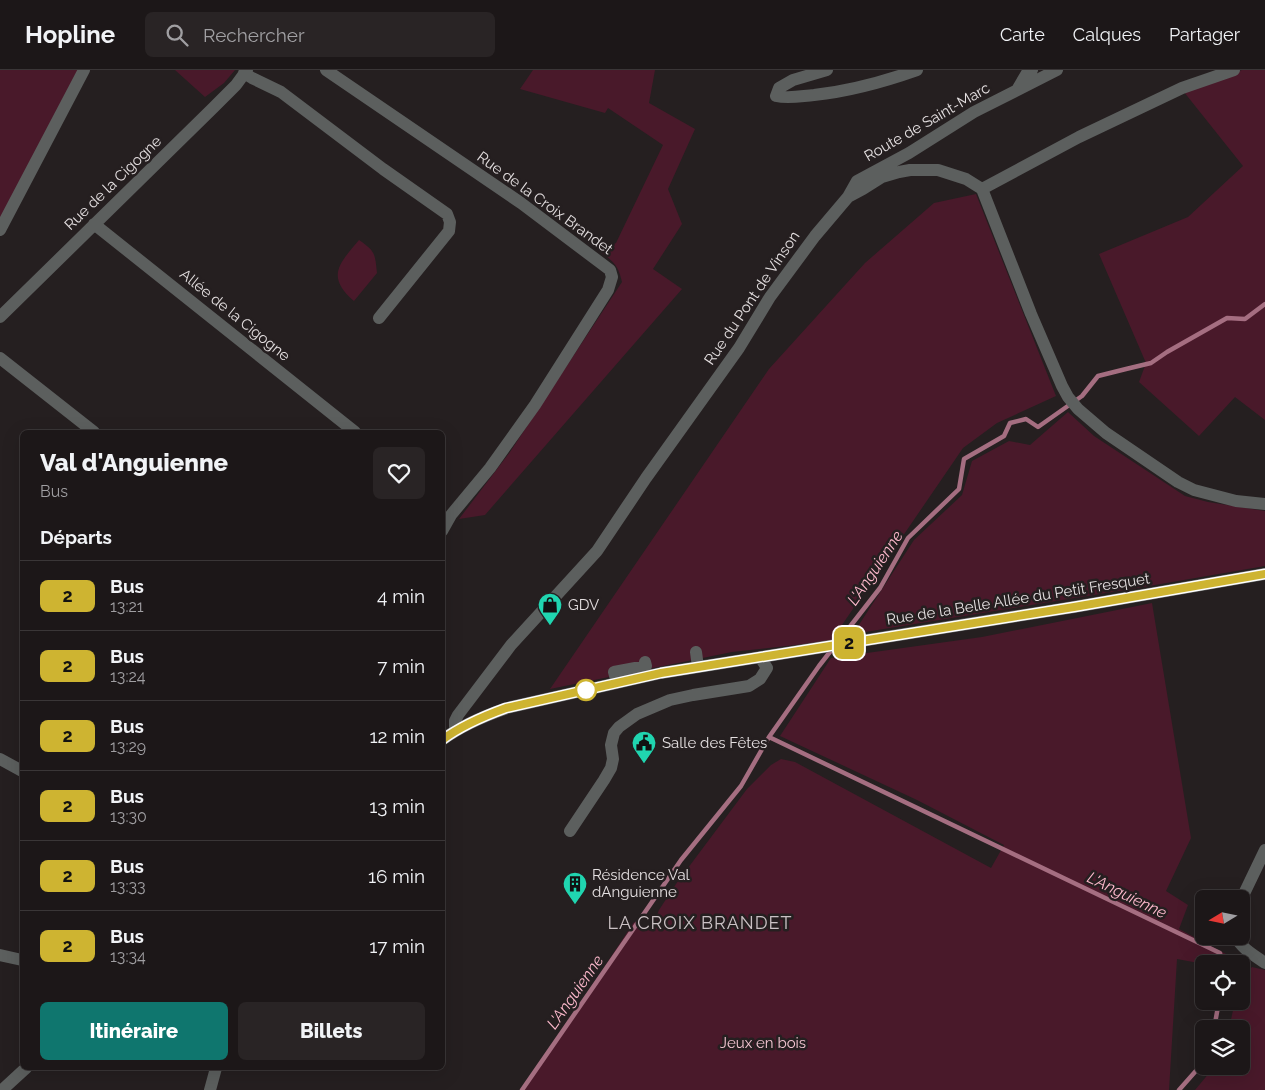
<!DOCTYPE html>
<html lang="fr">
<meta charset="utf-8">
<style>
:root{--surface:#1c1718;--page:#292425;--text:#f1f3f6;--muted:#a09fa2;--line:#3a3637;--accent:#0f766e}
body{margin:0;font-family:Raleway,sans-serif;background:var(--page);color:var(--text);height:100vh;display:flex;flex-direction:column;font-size:19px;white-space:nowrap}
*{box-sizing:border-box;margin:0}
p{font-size:16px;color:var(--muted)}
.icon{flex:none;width:28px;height:28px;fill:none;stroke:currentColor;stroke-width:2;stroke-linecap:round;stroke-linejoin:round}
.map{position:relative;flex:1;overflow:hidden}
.panel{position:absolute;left:20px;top:360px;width:425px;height:640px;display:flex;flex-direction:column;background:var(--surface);border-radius:8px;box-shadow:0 5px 20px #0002,0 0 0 1px var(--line)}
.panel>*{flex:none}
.badge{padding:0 10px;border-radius:8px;font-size:18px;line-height:32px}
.needle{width:32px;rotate:260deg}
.controls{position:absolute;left:1195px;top:820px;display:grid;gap:10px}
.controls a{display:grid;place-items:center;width:55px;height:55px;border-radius:8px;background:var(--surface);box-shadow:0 5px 20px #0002,0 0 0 1px var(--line);font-size:25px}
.map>.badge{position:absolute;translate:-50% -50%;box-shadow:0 0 0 2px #fff}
h2{padding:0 20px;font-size:19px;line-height:45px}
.round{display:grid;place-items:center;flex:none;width:52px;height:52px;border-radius:8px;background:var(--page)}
.summary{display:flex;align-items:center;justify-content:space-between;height:85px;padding:0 20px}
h1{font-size:24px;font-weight:800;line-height:38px}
.button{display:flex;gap:10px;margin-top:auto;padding:10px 20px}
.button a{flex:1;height:58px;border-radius:8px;background:var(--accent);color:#fff;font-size:20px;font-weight:800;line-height:58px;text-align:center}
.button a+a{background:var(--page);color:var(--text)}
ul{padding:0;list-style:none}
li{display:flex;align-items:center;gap:15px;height:70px;padding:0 20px;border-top:1px solid var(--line)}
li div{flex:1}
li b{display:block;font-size:19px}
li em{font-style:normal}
li .badge{min-width:55px;font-weight:700;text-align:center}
header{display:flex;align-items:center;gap:30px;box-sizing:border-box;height:70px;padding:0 25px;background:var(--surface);border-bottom:1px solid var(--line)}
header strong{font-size:24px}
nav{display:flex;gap:28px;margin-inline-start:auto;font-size:18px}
.search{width:350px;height:45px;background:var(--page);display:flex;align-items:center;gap:12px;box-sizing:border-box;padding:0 18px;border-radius:8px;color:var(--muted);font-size:19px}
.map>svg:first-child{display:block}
.green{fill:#49192a}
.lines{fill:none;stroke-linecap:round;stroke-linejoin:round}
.stream{stroke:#a56e81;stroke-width:4.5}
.minor{stroke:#5c5f5e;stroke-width:12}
.line-casing{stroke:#fff;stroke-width:11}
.line{stroke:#ceb431;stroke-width:8}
.stop-dot{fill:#fff;stroke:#ceb431;stroke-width:2.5}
.labels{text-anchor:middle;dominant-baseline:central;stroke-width:5;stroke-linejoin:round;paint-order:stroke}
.street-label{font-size:15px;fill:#e4dfe0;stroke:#251f20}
.poi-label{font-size:15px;fill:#e4dfe0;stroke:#251f20;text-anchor:start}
.park-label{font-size:15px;fill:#f3c5d1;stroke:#251f20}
.water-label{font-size:16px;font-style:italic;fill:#fdb9cc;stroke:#251f20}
.quarter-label{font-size:18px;letter-spacing:1px;fill:#cac1c4;stroke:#251f20}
</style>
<header>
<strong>Hopline</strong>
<div class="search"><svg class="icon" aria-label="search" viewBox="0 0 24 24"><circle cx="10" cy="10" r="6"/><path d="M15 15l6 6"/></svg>Rechercher</div>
<nav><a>Carte</a><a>Calques</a><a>Partager</a></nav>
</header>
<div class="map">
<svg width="1265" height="1020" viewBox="0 0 1265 1020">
<rect width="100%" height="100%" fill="#251f20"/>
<path class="green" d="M0,0H79L0,150Z
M175,0H235L224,13L205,27Z
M533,0H655L649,33L695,59L668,119L682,154L653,199L682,219L485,445L459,449L510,382L622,212C618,194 613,192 600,181L616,173L663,75L608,38L605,43L520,19Z
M1242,0H1265V350L1235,327L1199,366L1139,312L1146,293L1099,184L1188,147L1243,96L1184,22Z
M976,124L1056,326L997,353L963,378L831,571L732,582L550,619L769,299L865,193L934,133Z
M359,170C375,181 375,183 377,203L354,231C325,206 340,193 359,170Z
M1068,342L1094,366L1185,426L1208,432L1265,441V496L1149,516L853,564L914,470L962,425L972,391L1009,371L1030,375Z
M1152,533L1191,768L1166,821L1188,835L1179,859L1226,884L1225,894H1204L1177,889L1169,1020H523L634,852L650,861L659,840L676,814L747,719L771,695L781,689L795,692L991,798L1004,775L917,730L780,666L831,588L982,567Z
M1252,897L1265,900V1020H1195L1215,996H1241V959H1229L1235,931H1241V909Z"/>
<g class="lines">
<path class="stream" d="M838,572L880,518L908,468L959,419L964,389L1004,366L1010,353L1026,349L1038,357L1082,326L1098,306L1126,299L1151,293L1167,282L1227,248L1245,249L1265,234
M769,667L1220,883L1222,894
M1214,959L1219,931
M522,1020L681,790L741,716L769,667L819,596L833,578
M1179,1020L1202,994L1204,989"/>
<path class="minor" d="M326,0L521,133L610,200L612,207L608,220L535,335L490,398L451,445L442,461
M827,0L793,10L779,18L776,26C789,29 801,26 814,25C851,21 883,12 917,0
M244,3L252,8L281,22L383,99L447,144L450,152L449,161L379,248
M1017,20L1027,3L1032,0
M982,119L1079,67L1182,18L1234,0
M848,127L857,111L909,83L974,42L1057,0
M94,154L355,362
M0,160L84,0
M0,247L213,38L236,15L247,0
M0,288L94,362
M696,582L698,597
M617,613L614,602L646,596L645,592
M455,660V651L458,645L511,575L597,481L646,408L739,278L770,227L815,166L848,127L863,119L882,107L899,102L910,100H938L966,109L982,119L1031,244L1062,316L1068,327L1078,339L1106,363L1178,412L1194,420L1236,431L1265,434
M442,670C462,655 484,646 507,638L661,603L1074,537L1265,504
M0,689L22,701
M570,761L604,710L611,698L613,689L611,675L614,663L619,657L637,644L670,630L693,625L749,616L760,609L767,598L760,587
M1241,830L1265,780
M1235,866C1242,879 1254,885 1265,893
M0,885L22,890
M2,1020L26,998
M210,1020L216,998"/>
</g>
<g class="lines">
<defs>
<path id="line" d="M442,670C462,655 484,646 506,638L661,603L1074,537L1265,504"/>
</defs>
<use href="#line" class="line-casing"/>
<use href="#line" class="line"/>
</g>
<defs>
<symbol id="shop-pin" viewBox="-11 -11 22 30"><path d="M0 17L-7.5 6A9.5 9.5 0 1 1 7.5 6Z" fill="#20d5b0" stroke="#251f20"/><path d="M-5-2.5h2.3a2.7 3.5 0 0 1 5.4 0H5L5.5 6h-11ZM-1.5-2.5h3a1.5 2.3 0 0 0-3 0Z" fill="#111"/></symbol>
<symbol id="civic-pin" viewBox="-11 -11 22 30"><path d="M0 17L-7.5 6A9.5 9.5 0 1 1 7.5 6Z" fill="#20d5b0" stroke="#251f20"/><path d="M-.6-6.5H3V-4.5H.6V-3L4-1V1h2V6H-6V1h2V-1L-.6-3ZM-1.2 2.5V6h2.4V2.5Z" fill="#111"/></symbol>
<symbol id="building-pin" viewBox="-11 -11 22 30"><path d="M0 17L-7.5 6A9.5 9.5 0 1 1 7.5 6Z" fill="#20d5b0" stroke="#251f20"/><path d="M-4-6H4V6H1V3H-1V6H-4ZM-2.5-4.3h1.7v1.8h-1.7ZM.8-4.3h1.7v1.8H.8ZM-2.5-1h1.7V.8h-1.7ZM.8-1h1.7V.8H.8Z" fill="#111"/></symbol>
</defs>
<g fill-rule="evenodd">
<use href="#shop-pin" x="536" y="521" width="28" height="38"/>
<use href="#civic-pin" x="630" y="659" width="28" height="38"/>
<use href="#building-pin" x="561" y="800" width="28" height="38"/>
</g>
<circle class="stop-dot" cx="586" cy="620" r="10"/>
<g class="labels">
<g class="street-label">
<text transform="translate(927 52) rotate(-30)">Route de Saint-Marc</text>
<text transform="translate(113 113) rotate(-44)">Rue de la Cigogne</text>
<text transform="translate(545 133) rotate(36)">Rue de la Croix Brandet</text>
<text transform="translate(752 228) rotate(-56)">Rue du Pont de Vinson</text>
<text transform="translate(235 245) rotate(39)">Allée de la Cigogne</text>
<text transform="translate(1018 529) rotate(-9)">Rue de la Belle Allée du Petit Fresquet</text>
</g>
<g class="poi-label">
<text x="568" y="535">GDV</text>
<text x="662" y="673">Salle des Fêtes</text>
<text x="592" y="805">Résidence Val<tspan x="592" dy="17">dAnguienne</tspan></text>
</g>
<g class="park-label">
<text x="763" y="973">Jeux en bois</text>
</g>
<g class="water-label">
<text transform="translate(875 498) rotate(-56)">L'Anguienne</text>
<text transform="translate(1127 825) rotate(26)">L'Anguienne</text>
<text transform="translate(575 922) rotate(-55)">L'Anguienne</text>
</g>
<g class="quarter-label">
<text x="700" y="852">LA CROIX BRANDET</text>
</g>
</g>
</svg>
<div class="controls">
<a><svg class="needle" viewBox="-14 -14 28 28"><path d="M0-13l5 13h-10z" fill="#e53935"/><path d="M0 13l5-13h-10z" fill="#a09fa2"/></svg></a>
<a><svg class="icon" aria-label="locate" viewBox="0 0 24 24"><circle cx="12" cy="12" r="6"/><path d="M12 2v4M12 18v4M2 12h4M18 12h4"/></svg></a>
<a><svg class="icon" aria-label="layers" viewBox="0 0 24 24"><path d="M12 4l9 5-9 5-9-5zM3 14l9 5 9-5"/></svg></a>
</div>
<b class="badge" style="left:849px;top:573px;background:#ceb431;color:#111">2</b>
<section class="panel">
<div class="summary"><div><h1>Val d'Anguienne</h1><p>Bus</p></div><a class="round"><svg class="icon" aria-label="heart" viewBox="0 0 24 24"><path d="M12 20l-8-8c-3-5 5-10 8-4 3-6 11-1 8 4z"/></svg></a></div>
<h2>Départs</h2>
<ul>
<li><span class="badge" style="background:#ceb431;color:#111">2</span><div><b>Bus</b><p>13:21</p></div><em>4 min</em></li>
<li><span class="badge" style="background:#ceb431;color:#111">2</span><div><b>Bus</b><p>13:24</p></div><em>7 min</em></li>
<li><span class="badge" style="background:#ceb431;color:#111">2</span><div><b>Bus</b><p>13:29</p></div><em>12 min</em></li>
<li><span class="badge" style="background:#ceb431;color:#111">2</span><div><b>Bus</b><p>13:30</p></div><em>13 min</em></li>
<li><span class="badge" style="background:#ceb431;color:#111">2</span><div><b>Bus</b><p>13:33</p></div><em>16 min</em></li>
<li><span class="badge" style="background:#ceb431;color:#111">2</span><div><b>Bus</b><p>13:34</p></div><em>17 min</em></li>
</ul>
<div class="button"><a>Itinéraire</a><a>Billets</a></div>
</section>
</div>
